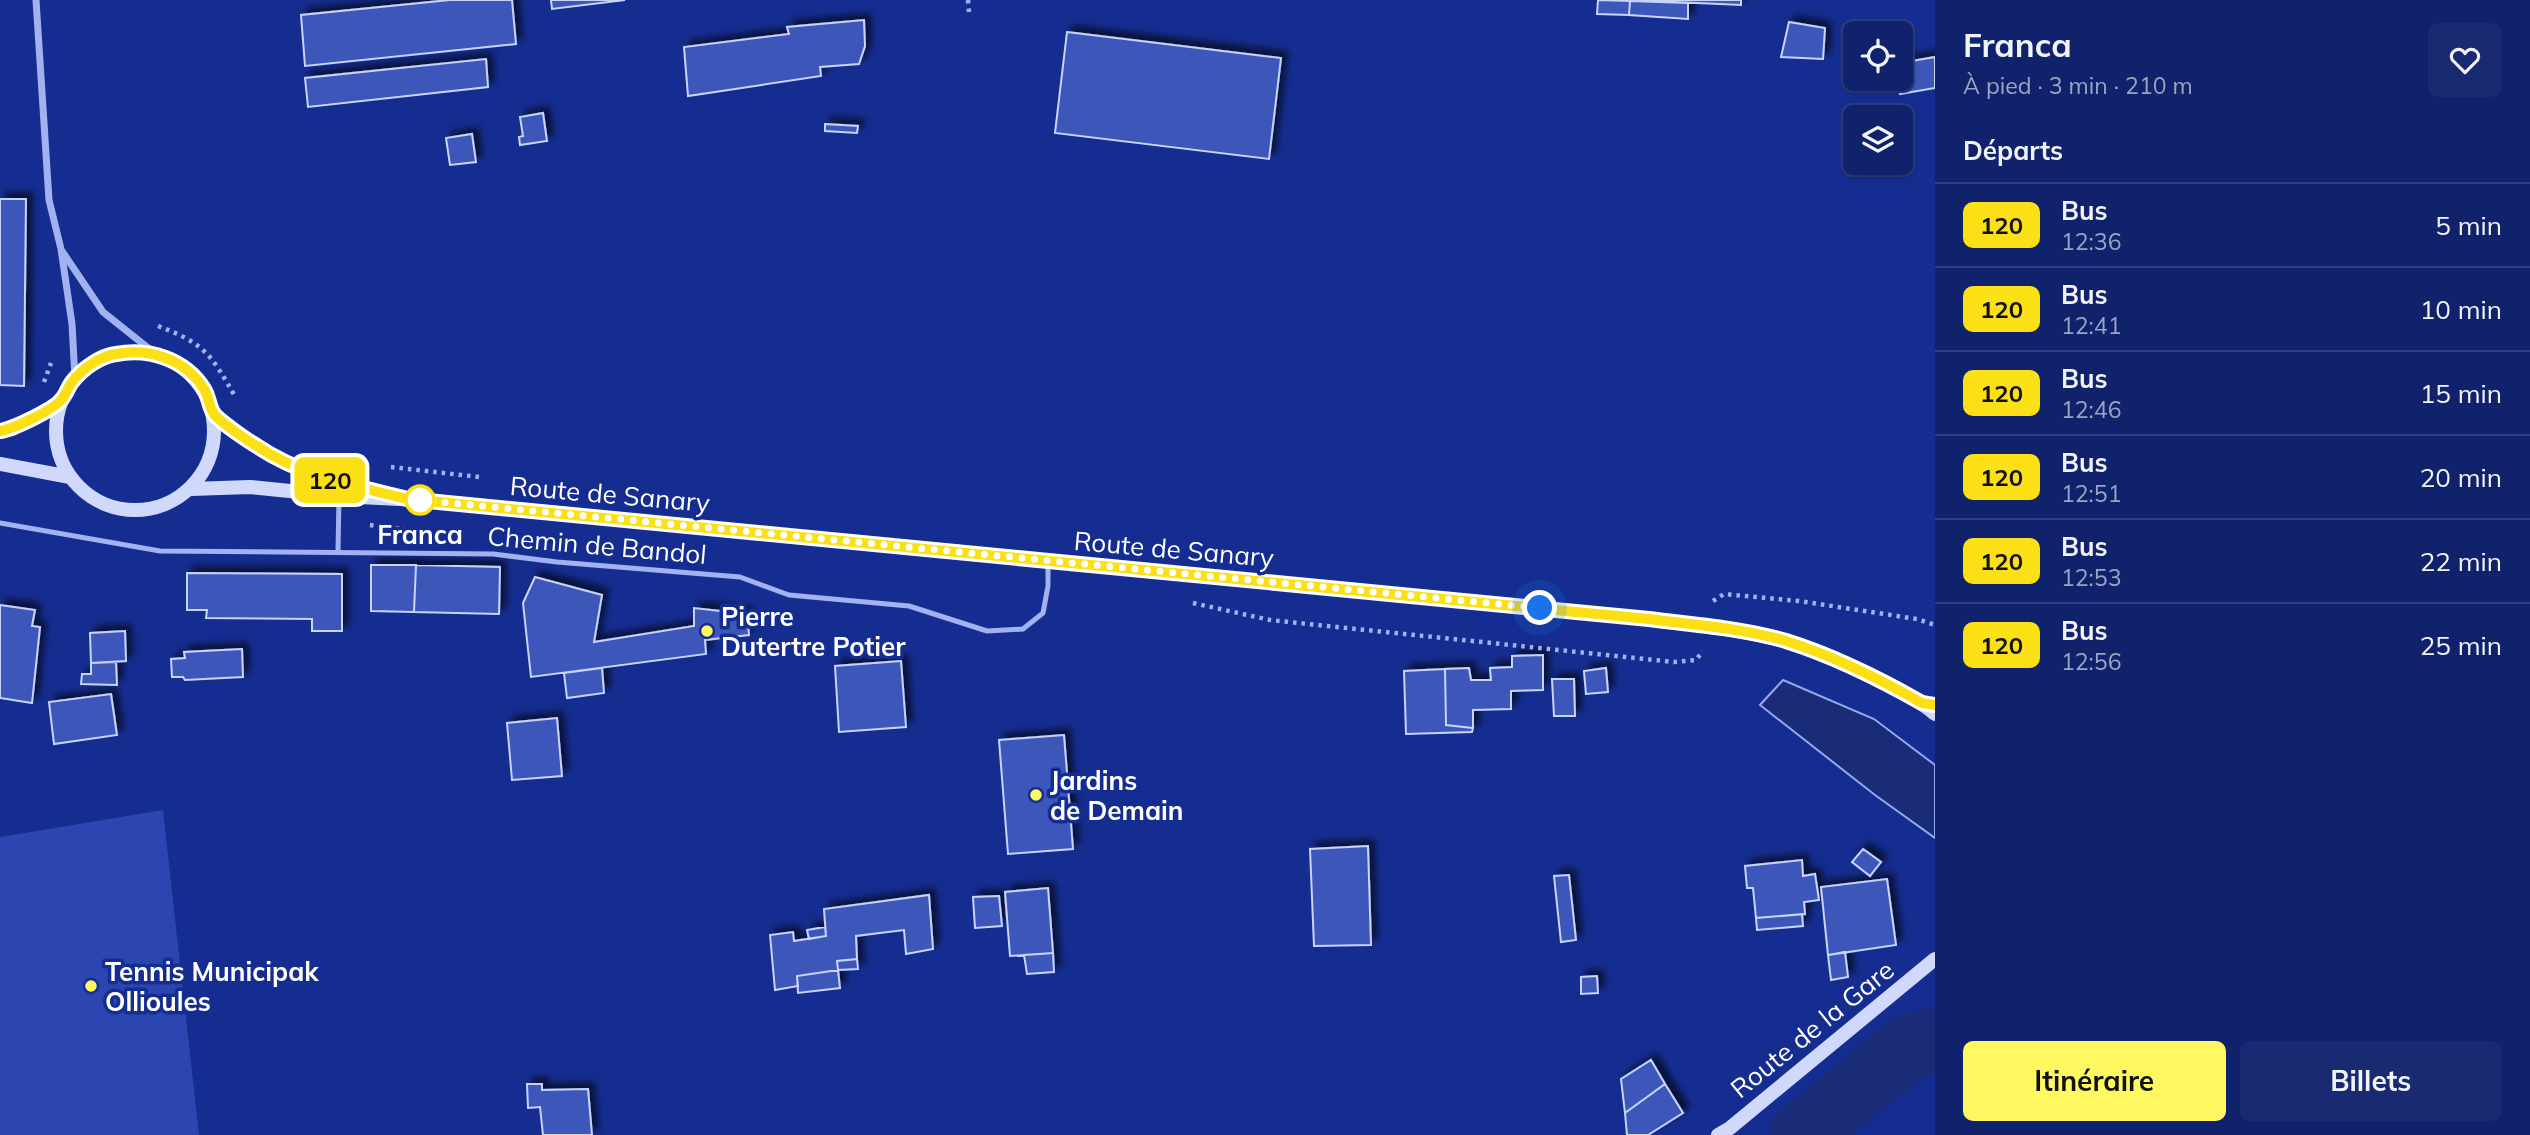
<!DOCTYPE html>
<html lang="fr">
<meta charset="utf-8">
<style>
:root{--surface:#10226c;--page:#192a72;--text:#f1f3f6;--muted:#9ca4c2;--line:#303f7f;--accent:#fff861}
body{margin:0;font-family:Mulish,sans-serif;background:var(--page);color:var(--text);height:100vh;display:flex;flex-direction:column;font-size:26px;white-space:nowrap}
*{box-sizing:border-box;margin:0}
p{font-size:23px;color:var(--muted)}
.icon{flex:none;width:38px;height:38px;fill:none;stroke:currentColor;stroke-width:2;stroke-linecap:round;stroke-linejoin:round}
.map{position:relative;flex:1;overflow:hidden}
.sheet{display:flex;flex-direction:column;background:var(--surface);width:595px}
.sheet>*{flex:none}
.badge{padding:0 14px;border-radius:10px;font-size:24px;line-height:46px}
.controls{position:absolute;left:1843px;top:21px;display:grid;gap:14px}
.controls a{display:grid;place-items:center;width:70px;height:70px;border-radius:10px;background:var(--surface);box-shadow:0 2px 5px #0004,0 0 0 2px var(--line);font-size:35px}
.you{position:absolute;width:35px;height:35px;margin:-18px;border:5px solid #fff;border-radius:50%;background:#1a73e8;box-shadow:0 0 0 10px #1a73e833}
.map>.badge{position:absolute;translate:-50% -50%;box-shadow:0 0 0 4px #fff}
h2{padding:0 28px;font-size:26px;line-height:63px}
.round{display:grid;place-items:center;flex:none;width:74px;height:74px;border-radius:10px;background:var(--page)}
.headline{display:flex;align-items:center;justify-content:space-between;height:119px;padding:0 28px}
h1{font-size:33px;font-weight:700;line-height:52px}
.action{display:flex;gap:14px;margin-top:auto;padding:14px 28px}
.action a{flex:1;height:80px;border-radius:10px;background:var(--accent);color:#111;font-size:28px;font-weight:700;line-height:80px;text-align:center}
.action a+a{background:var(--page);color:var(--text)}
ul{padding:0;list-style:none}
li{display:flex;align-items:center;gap:21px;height:84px;padding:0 28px;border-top:2px solid var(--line)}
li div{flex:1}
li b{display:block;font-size:26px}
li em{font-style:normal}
li .badge{min-width:77px;font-weight:700;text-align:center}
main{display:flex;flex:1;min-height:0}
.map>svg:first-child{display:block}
.garden{fill:#2b46b1}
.water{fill:#1a2c78;stroke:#94a9f3;stroke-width:2}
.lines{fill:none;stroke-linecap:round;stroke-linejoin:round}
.river{stroke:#1a2c78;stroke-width:65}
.building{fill:#3d56b9;stroke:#c8d3fc;stroke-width:2;filter:url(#shadow)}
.path{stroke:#a2b2f1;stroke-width:4.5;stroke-dasharray:3.5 5;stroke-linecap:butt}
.lane{stroke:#a2b2f1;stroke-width:5}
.street{stroke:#a2b2f1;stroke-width:7}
.secondary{stroke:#d0d8fb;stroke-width:14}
.line-casing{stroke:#fff;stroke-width:16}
.line{stroke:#fce016;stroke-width:10}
.walk{stroke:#fff;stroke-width:7;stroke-dasharray:0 12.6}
.stop-dot{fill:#fff;stroke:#fce016;stroke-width:3.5}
.poi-dot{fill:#fff861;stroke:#152d90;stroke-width:2.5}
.labels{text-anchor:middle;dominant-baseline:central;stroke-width:7;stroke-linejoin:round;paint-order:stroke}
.street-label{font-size:26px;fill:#fff;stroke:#152d90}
.stop-label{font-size:26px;font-weight:bold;fill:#fff;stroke:#152d90}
.poi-label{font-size:26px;font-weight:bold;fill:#fff;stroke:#152d90;text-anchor:start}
</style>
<main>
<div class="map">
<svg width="1935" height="1135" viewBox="0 0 1935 1135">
<defs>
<filter id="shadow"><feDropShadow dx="6" dy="-6" stdDeviation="3.5" flood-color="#0009"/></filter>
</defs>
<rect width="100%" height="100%" fill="#152d90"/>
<path class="garden" d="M163,810L199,1135H0V837Z"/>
<path class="water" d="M1783,680L1874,719L1935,765V838L1875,795L1760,705Z"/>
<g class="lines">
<path class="river" d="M1801,1135L1909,1047L1935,1040"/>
</g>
<path class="building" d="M450,0H512L516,44L305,66L301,15Z
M551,0H625L552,9Z
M1598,0L1630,1L1629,15L1597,14Z
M1630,0H1741V5Z
M1630,1L1688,3V19L1629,15Z
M864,20L865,46L859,64L820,67L821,76L688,96L684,47L789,34L787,27Z
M1789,22L1825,28L1823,59L1781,57Z
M1067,32L1281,58L1269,159L1055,133Z
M1935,57V88L1900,94L1898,79H1900V63Z
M486,59L488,87L308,107L305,78Z
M543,113L547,141L520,145L519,137L523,136L520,117Z
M825,124L858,126L857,133L825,131Z
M472,134L476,162L450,165L446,138Z
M0,199H26L24,386L0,385Z
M371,565H416L414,612L371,611Z
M416,565L500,567L499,614L414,612Z
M187,573L342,574V631H312V619L206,618L207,610H187Z
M535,577L602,595L594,642L694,626V608L747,614L749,635L705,640L706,654L531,677L523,603Z
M0,605L35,610L32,626L40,627L32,703L0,698Z
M125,631L126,661L91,663L90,633Z
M242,649L243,677L185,680L183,677H172L171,659L185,658L184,652Z
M1543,655V690L1511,691V709L1473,710V728L1446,725L1445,669L1469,668L1471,680H1491L1490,668L1512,667V656Z
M901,661L906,727L839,732L835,666Z
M116,662L117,685L81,684L82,674H91V663Z
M602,668L604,693L567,698L564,673Z
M1606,668L1608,692L1586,694L1584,671Z
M1445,669L1446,725L1473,728L1472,732L1406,734L1404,671Z
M1552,679H1574L1575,716H1554Z
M111,694L117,735L54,744L49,702Z
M557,718L562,776L512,780L507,723Z
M1064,735L1073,849L1008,854L999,740Z
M1368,846L1371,945L1314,946L1310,849Z
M1863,849L1881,862L1870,876L1852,862Z
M1802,860L1803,876L1815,874L1819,900L1804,902L1805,914L1756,918L1753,888H1747L1745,866Z
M1569,875L1576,940L1561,942L1554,876Z
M1887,879L1896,945L1828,955L1821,887Z
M1048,888L1053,953L1010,956L1005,892Z
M929,895L933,949L906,954L904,930L856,936L857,959L837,961L838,970L797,976L798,986L775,990L770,935L793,932L794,941L826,936L824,909Z
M999,896L1002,926L975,928L973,897Z
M1802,914L1803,926L1757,930L1756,918Z
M825,927L826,936L809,939L807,930Z
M1845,952L1848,977L1831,980L1828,955Z
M1053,953L1054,972L1027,974L1024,955Z
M857,959L858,969L838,970L837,961Z
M838,970L840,988L798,993L797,976Z
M1597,976L1598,993L1581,994V977Z
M1651,1060L1665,1084L1625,1113L1621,1079Z
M527,1084H542V1090L588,1089L592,1135H543L540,1107L528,1108Z
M1665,1084L1683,1113L1648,1135H1627L1625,1113Z"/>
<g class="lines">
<path class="path" d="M968,0L969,12
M158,326C206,344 211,355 236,398
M44,382L51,363
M391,467L479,477V481
M370,525L410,530
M1713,601L1724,594L1799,601L1917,619L1935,625
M1193,603L1270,620L1674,662L1696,660L1703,651"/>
<path class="lane" d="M0,523L160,551L493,554L557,562L740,577L789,595L909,606L987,631L1023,629L1043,613L1048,586V561
M338,552L339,496"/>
<path class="street" d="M36,0L49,200L61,249L72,324L75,379
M62,251L103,312L157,355"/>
<path class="secondary" d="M56 431a79 79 0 1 1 158 0a79 79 0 1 1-158 0Z
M214,414C228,425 242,437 257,447C294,471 336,481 379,492
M0,431L12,429L61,402
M0,464L70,477
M191,489L250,487L339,496L420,500L1649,619C1693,625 1738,629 1781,640C1811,647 1839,660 1866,673C1890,684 1915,697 1935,714
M1718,1135L1730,1128L1935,959"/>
</g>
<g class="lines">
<defs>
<path id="line" d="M0,431C13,429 53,410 61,400C66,395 68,387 72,382C82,369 100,356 116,354C150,348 185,359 204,389C209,397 209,407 214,414C219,421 248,441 257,446C301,476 356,486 407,499L1649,619C1694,625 1742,628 1786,641C1834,656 1878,678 1922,703L1935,705"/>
</defs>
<use href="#line" class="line-casing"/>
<use href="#line" class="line"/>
<path class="walk" d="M420,500L1540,608"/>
</g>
<circle class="stop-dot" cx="420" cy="500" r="14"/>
<g class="poi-dot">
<circle cx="707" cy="631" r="7"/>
<circle cx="1036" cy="795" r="7"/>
<circle cx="91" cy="986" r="7"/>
</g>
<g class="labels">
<g class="street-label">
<text transform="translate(610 494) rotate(5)">Route de Sanary</text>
<text transform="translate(597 545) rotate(5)">Chemin de Bandol</text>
<text transform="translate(1174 549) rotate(5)">Route de Sanary</text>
<text transform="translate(1812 1029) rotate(-39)">Route de la Gare</text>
</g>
<g class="stop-label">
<text x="420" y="534">Franca</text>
</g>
<g class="poi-label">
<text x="721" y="616">Pierre<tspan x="721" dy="30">Dutertre Potier</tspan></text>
<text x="1050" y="780">Jardins<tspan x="1050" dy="30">de Demain</tspan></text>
<text x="105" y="971">Tennis Municipak<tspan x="105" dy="30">Ollioules</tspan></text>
</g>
</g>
</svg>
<div class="controls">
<a><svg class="icon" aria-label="locate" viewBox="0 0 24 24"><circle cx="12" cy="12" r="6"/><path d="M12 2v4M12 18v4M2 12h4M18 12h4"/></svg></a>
<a><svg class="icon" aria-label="layers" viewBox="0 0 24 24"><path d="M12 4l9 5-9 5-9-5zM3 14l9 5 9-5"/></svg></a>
</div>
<div class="you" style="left:1540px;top:608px"></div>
<b class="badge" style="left:330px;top:480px;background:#fce016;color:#111">120</b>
</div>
<section class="sheet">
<div class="headline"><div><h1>Franca</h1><p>À pied · 3 min · 210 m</p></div><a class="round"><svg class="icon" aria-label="heart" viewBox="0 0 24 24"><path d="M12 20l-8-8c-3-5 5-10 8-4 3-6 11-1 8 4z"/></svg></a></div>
<h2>Départs</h2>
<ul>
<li><span class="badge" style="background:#fce016;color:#111">120</span><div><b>Bus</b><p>12:36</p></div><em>5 min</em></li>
<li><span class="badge" style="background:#fce016;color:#111">120</span><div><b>Bus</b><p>12:41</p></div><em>10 min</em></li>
<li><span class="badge" style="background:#fce016;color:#111">120</span><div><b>Bus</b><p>12:46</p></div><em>15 min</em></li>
<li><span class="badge" style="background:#fce016;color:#111">120</span><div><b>Bus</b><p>12:51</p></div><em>20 min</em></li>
<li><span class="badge" style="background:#fce016;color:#111">120</span><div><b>Bus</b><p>12:53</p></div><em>22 min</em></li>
<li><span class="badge" style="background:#fce016;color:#111">120</span><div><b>Bus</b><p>12:56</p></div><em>25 min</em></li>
</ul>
<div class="action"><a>Itinéraire</a><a>Billets</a></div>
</section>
</main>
